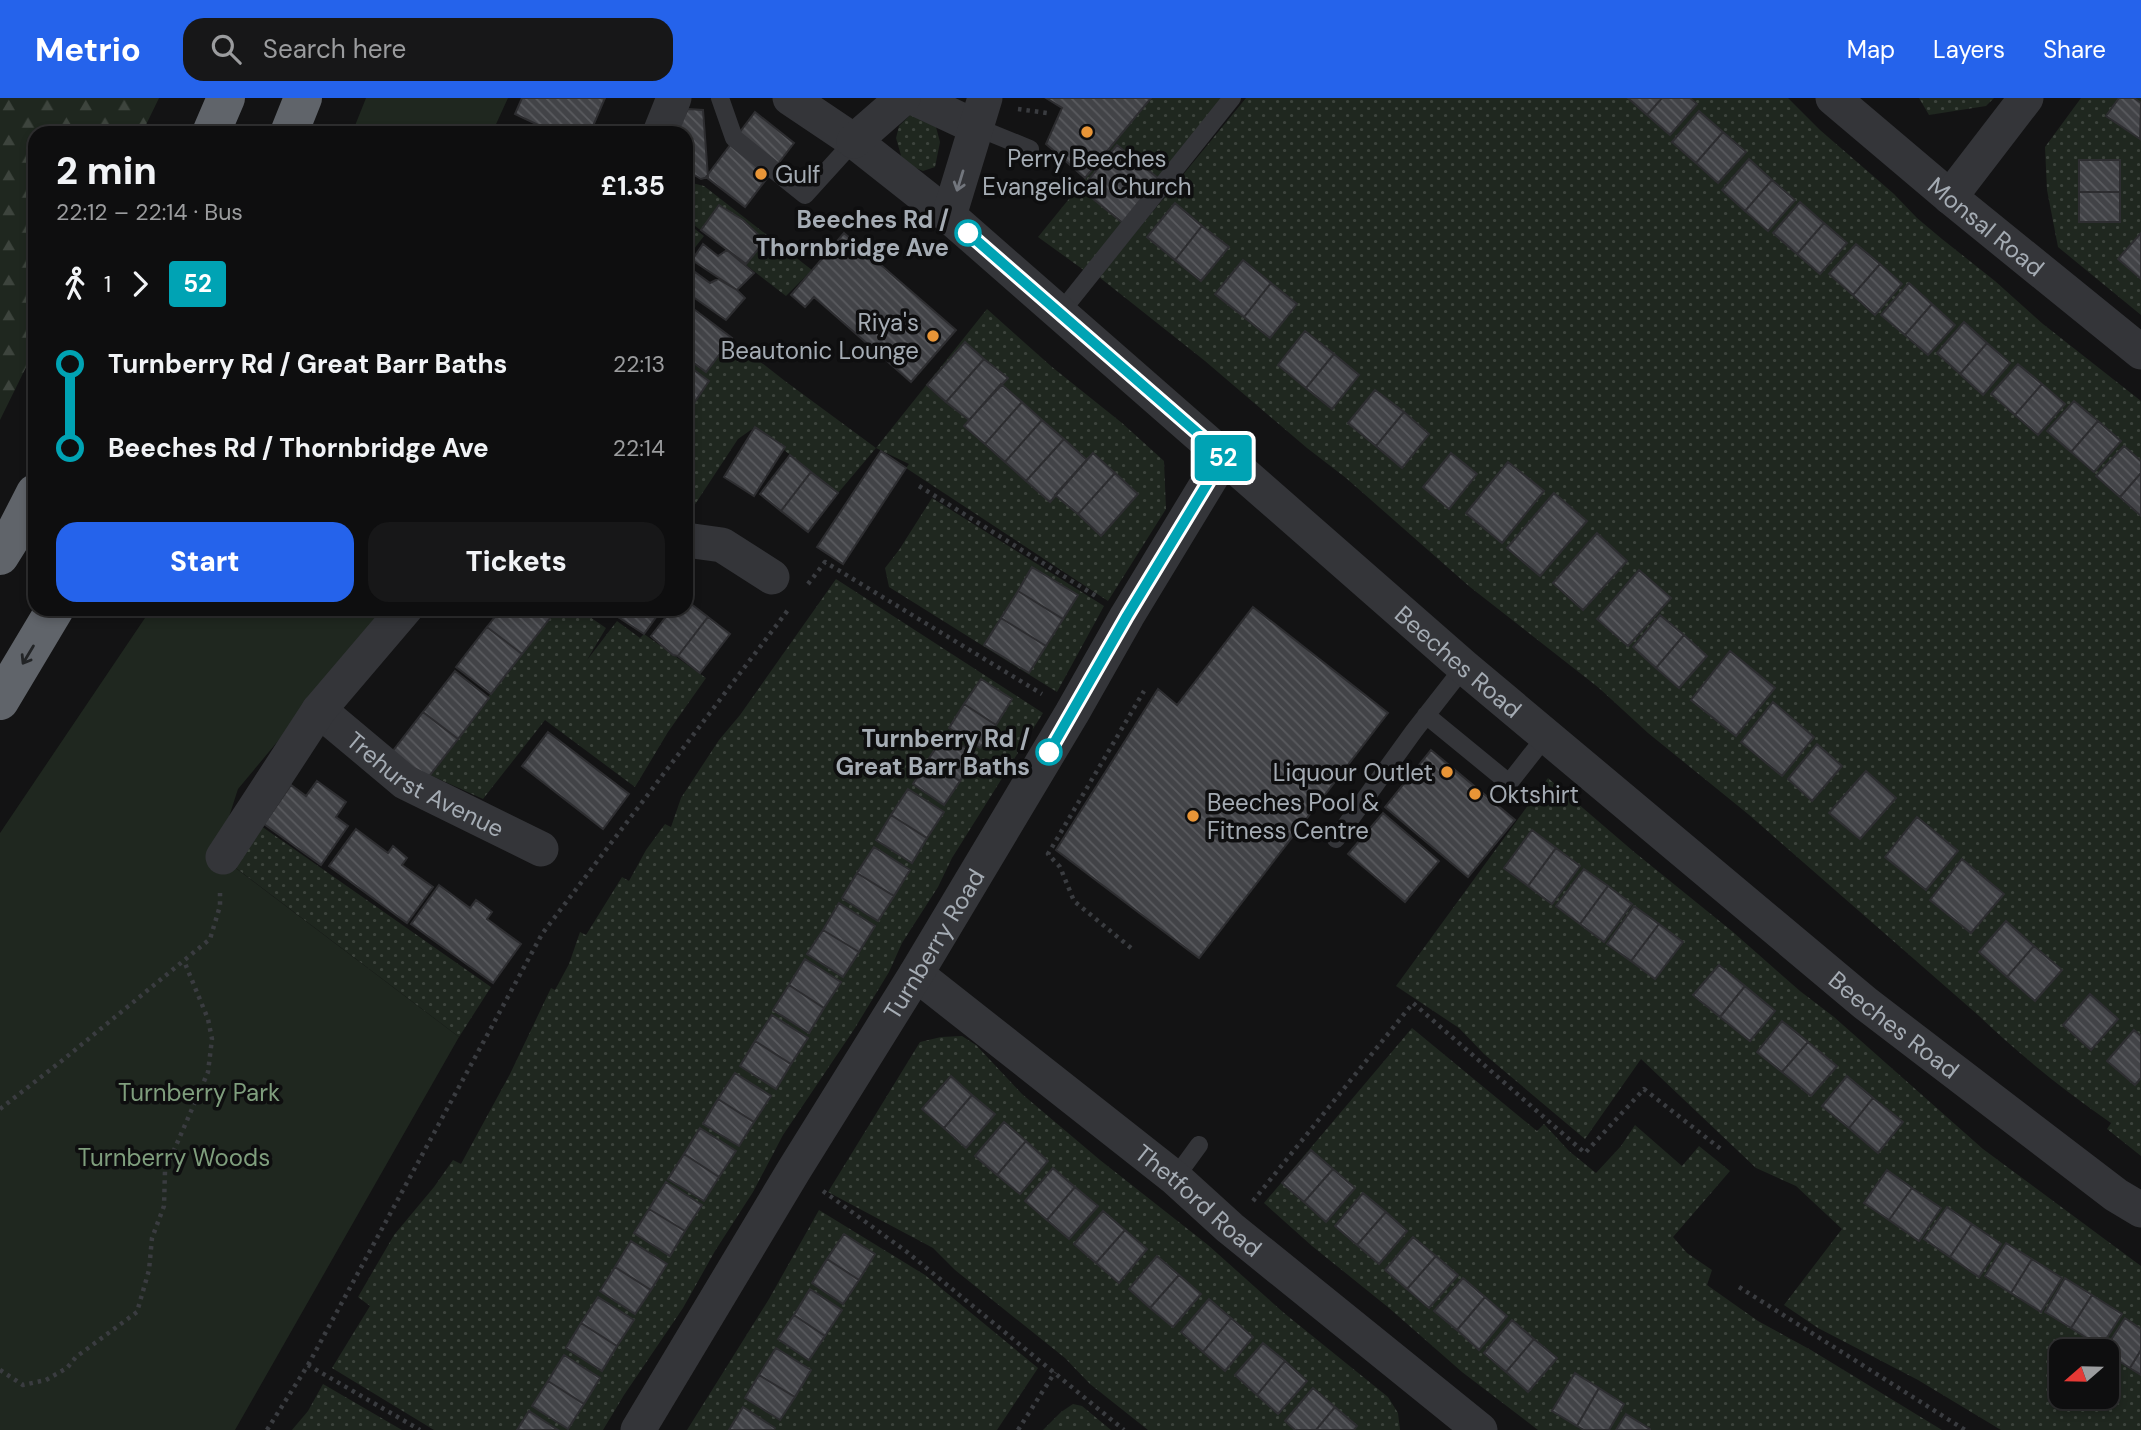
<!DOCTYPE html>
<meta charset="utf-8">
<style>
:root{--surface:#0e0e0f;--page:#171718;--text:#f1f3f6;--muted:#9b9c9e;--line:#2e2e2f;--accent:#2563eb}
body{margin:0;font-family:"DM Sans",sans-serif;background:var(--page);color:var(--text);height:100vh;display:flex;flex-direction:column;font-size:26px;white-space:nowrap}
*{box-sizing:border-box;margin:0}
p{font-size:23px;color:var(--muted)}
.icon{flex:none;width:38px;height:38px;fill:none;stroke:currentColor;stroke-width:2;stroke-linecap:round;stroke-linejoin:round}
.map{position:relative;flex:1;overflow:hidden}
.panel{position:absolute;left:28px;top:28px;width:665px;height:490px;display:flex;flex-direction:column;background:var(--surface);border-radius:21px;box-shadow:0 4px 10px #0003,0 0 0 2px var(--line)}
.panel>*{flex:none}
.badge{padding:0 14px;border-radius:5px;font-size:24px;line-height:46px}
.needle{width:46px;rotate:250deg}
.tools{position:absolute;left:2049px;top:1241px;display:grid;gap:14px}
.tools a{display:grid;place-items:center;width:70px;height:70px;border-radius:14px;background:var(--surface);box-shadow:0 4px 10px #0003,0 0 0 2px var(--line);font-size:35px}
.map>.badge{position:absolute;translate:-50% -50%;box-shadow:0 0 0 4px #fff}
.legs{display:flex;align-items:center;gap:10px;height:77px;padding:0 28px;font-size:23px}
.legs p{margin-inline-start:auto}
.summary{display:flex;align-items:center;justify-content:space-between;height:119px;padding:0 28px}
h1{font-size:38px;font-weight:800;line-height:52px}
.button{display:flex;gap:14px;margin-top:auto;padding:14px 28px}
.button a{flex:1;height:80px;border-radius:21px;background:var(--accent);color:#fff;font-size:28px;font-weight:800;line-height:80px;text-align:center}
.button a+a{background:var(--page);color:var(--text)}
ul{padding:0 28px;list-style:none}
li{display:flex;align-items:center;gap:24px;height:84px;font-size:26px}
li i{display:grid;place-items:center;width:10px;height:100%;margin:0 9px;background:currentColor}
li i::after{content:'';width:18px;height:18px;margin:-9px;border:5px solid;border-radius:50%;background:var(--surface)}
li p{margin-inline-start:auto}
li:first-child i{background:linear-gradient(#0000 50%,currentColor 0)}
li:last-child i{background:linear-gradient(currentColor 50%,#0000 0)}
header{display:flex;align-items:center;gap:42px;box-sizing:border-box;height:98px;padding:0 35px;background:var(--accent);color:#fff}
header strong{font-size:33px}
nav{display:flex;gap:38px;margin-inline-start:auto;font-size:24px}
.search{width:490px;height:63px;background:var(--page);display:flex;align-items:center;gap:18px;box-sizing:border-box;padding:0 24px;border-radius:21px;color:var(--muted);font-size:26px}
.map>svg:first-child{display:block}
.grass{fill:url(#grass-dots);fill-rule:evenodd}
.forest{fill:url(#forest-firs)}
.park{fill:#1f271f}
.building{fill:url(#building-back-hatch);stroke:#2d2d30;stroke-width:2}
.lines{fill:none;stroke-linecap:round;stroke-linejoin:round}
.path{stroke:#3a3c40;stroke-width:4.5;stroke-dasharray:3.5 5;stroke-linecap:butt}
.lane{stroke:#343539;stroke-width:18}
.street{stroke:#343539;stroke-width:35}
.highway{stroke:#60646a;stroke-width:38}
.oneway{stroke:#72767d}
.oneway2{stroke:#222426}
.line-1-casing{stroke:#fff;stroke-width:16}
.line-1{stroke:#00a3b4;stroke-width:10}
.poi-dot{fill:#e89537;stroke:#0e0e0f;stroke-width:2.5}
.stop-1-dot{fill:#fff;stroke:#00a3b4;stroke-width:3.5}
.labels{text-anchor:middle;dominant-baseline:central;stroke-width:7;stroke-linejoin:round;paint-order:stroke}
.poi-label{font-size:24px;fill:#a5acb4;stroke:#0e0e0f;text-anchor:start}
.stop-label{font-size:24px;font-weight:bold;fill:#a5acb4;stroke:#0e0e0f;text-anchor:end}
.street-label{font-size:24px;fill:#a5acb4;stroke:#0e0e0f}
.park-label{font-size:24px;fill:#7f9e7d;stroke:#0e0e0f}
</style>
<header>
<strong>Metrio</strong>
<div class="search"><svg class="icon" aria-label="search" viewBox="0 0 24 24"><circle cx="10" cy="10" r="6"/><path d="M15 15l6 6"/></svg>Search here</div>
<nav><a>Map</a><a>Layers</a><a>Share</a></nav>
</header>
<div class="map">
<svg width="2141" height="1332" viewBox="0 0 2141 1332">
<defs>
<pattern id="grass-dots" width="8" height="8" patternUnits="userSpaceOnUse" patternTransform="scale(1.75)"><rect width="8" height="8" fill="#1f271f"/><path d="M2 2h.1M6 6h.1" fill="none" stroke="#3d443d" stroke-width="1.8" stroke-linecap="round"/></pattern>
<pattern id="forest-firs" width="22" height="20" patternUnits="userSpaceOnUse" patternTransform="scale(1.75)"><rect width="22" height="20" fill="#1f271f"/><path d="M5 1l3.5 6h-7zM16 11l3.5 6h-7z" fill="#3d443d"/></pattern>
<pattern id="building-back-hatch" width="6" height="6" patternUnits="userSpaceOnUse" patternTransform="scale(1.75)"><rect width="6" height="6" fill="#424347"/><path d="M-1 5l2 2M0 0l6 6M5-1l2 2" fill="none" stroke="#5a5b5f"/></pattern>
</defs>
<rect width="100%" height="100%" fill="#131314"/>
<path class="grass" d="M1151,0H1222L1085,173L1038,139Z
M1246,0H1788L1820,32L1894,96L1917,120L1942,141L1995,183L2043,226L2141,303V1058L2107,1031L2111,1025C2063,992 2020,957 1978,917L1748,716L1648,635L1599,590L1470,489L1346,380L1307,350L1205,263L1099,179Z
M1919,0H1994L1986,8L1929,17Z
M2081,0H2141V217L2058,149L2047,92L2045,49Z
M912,15L936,29L940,44L935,69L923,73L911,68L902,61L896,40L899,28Z
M692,85L704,88L812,172L786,198L686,121V93Z
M686,124L704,138L686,161Z
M686,206L785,283L876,350L987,211L1052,269L1122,325L1164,363L1166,411L1108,503L906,370L909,366L876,350L838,395L755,329L738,341L686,420Z
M932,400L1104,508L1057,594L889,489L885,470L899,452Z
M836,481L1043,615L952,760L938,789L902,845L889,874L855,930L783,1037L753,1094L715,1153L683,1210L624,1297L603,1332H434L332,1270L370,1208L358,1199L394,1137L434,1089L453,1062L461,1066L510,976L551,890L555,892L569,866L580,834L586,837L622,779L629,783L646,752L665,726L671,729L681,700L719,642L740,617Z
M553,511H578L606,530L587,562L617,523L640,540L644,536L706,580L668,634L635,689L545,622L483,701L430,677Z
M1548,680L1633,753L1733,834L1800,893L1834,919L1983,1051L2141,1168V1332H2001L1918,1282L1818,1230L1784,1207L1842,1131L1796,1088L1756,1070L1641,961L1585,1041L1484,956L1459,930L1396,888ZM2062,1253H2107V1298H2062Z
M254,723L491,889L459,939L228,764Z
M1412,930L1537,1033L1544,1026L1569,1053L1596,1075L1621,1048L1635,1027L1682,1068L1699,1048L1730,1073L1673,1139L1687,1155L1712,1172L1707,1187L1758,1223L1811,1252L1942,1332H1538L1462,1274L1389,1210L1312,1148L1264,1105Z
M962,938L976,947L1022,996L1100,1062L1208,1147L1284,1215L1388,1299L1398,1315L1400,1332H1148L1090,1286L1065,1260L955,1172L933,1150L828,1094L920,944L941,939Z
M819,1112L925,1177L1038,1270L997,1332H687L769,1201Z
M323,1286L402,1332H292L308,1313Z
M1073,1306L1082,1308L1111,1332H1043L1061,1314Z"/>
<path class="forest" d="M0,0H159L142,35H35V251L0,322Z"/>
<path class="park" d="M366,0H508L492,35H352Z
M151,511H388L238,691L217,756L459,939L235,1332H0V735Z"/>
<path class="building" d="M522,0H605L590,35H555L515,16Z
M1046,0H1151L1085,80L1046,46L1062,10Z
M1628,0H1662L1647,17Z
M1662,0H1690L1697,6L1670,37L1647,17Z
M2119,0H2134L2141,5L2140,41L2106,18Z
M688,11L703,12L708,79L701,81L686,72L692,63L686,59V35H675Z
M1699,13L1723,34L1696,65L1672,44Z
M755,14L794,45L745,109L706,79Z
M1723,34L1746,54L1718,85L1696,65Z
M1117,47L1159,81L1123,125L1081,91Z
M1749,61L1772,82L1745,113L1722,92Z
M2079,62H2120V94H2079Z
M1772,82L1795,102L1768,133L1745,113Z
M2079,94H2120V124H2079Z
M1800,104L1824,125L1797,156L1773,135Z
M1175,105L1202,128L1175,162L1147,139Z
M719,107L743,122L765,143L746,166L701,132Z
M1824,125L1847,145L1820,176L1797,156Z
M1202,128L1229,149L1201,183L1175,162Z
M844,135L956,232L911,284L814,199L805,209L791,197Z
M2141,135V181L2118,161Z
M703,146L718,158L727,152L754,175L737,192L692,162Z
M1856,146L1880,166L1853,197L1829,176Z
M1243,162L1271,185L1244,219L1215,196Z
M1880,166L1902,186L1875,217L1853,197Z
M695,174L710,185L718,181L737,192L745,200L726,222L686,194V186Z
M1271,185L1297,206L1270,240L1244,219Z
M1909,185L1932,206L1905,237L1881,217Z
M1932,206L1955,227L1928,257L1905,237Z
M691,209L732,240L706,274L686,259V216Z
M1964,224L1987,245L1960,276L1937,255Z
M1305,233L1334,256L1306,290L1278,267Z
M965,244L984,261L946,304L927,287Z
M1987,245L2010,265L1983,297L1960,276Z
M1334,256L1359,277L1332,311L1306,290Z
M984,261L1008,280L969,322L946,304Z
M686,266L709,283L694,305L686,300Z
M2018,266L2042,286L2015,317L1991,296Z
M1001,286L1022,304L985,346L964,328Z
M2042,286L2065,306L2038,337L2015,317Z
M1375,292L1404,314L1376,348L1348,325Z
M2074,303L2098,323L2071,354L2047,333Z
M1022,304L1042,322L1005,364L985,346Z
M1404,314L1429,336L1402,370L1376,348Z
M1042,322L1064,341L1026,383L1005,364Z
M2098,323L2121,343L2094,374L2071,354Z
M755,329L785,349L754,398L724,379Z
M1064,341L1087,362L1050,404L1026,383Z
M2124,348L2141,363V375L2120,399L2096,378Z
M881,353L906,370L843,466L817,449Z
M1093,355L1115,375L1078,416L1055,397Z
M1451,355L1477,376L1449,411L1423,389Z
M790,357L811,374L781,413L760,396Z
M1508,364L1544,393L1502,445L1466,415Z
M811,374L838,395L808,434L781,413Z
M1115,375L1138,396L1101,438L1078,416Z
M2141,375V418L2120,399Z
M1554,395L1587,423L1540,478L1507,450Z
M1597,435L1627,463L1583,512L1553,485Z
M1032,469L1078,497L1063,521L1018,493Z
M1639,472L1671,500L1628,548L1597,521Z
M1018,493L1063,521L1046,548L1001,520Z
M686,502L708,519L678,558L673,557L651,538L672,511H686Z
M1253,509L1388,615L1199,860L1056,752L1158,591L1177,607Z
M501,511H548L554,515L522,556L487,529Z
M624,511H662L644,536L618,519Z
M1660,517L1684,537L1656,570L1633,549Z
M708,519L730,536L700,575L678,558Z
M1001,520L1046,548L1029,575L984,547Z
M487,529L522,556L491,596L456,569Z
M1684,537L1707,558L1679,590L1656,570Z
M1730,553L1775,590L1736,638L1691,602Z
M455,573L489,600L458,641L423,614Z
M981,581L1012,601L996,627L964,606Z
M1773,604L1814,639L1782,678L1741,644Z
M964,606L996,627L980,650L949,630Z
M423,614L458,641L427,681L392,654Z
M548,634L629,696L603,731L522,668Z
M945,636L976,657L960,683L928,662Z
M1817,646L1842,668L1812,703L1788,681Z
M1431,652L1515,722L1468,779L1385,709Z
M928,662L960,683L944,707L913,686Z
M1866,673L1896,700L1860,741L1829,715Z
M317,683L346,704L336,719L348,728L321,767L264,726L291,687L306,698Z
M908,691L944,714L927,740L891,717Z
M1383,715L1439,763L1405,804L1348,756Z
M891,717L927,740L912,765L876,742Z
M1917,719L1958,753L1926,792L1885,759Z
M356,731L388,755L393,748L407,760L402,767L433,789L407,825L329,768Z
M1532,732L1556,750L1528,788L1504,770Z
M874,749L910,772L894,798L857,775Z
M1556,750L1580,768L1552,806L1528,788Z
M1962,761L2004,796L1971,835L1930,802Z
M1584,771L1608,788L1580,826L1556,808Z
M857,775L894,798L878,823L842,800Z
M439,787L470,810L476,802L492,814L487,821L521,846L493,885L411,826Z
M1608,788L1632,806L1604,844L1580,826Z
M839,805L875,828L859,854L823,832Z
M1634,808L1659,826L1631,863L1607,846Z
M2006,823L2034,848L2007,879L1979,854Z
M1659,826L1683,844L1655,881L1631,863Z
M823,832L859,854L843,879L807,856Z
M2034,848L2062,872L2035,903L2007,879Z
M805,861L841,884L824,910L789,887Z
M1719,867L1745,888L1720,919L1693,897Z
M789,887L824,910L809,935L773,912Z
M1745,888L1775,913L1750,943L1720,919Z
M2090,896L2118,921L2091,952L2063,927Z
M772,917L808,940L791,966L755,943Z
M1782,923L1808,944L1782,974L1757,954Z
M2134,932L2141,938V980L2135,987L2107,963Z
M755,943L791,966L776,991L740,968Z
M1808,944L1837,968L1811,998L1782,974Z
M735,975L771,998L754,1024L718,1001Z
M951,978L972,997L944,1030L922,1011Z
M1847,978L1873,1000L1849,1030L1822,1008Z
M972,997L995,1016L966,1050L944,1030Z
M1873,1000L1903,1024L1878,1055L1849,1030Z
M718,1001L754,1024L739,1048L703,1026Z
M1004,1024L1026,1043L997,1077L975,1058Z
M700,1030L736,1053L719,1079L684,1056Z
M1026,1043L1048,1063L1020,1096L997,1077Z
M1311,1052L1333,1071L1304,1104L1282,1085Z
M684,1056L719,1079L704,1103L668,1081Z
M1053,1070L1075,1089L1047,1122L1025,1103Z
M1333,1071L1355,1090L1326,1124L1304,1104Z
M1887,1072L1912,1090L1889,1122L1864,1105Z
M666,1084L702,1107L685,1133L649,1111Z
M1075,1089L1098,1108L1069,1141L1047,1122Z
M1912,1090L1941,1110L1919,1143L1889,1122Z
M1363,1095L1386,1114L1357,1147L1335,1128Z
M1947,1109L1972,1126L1950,1159L1924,1141Z
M649,1111L685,1133L670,1158L634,1135Z
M1103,1113L1125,1132L1096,1165L1074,1146Z
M1386,1114L1407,1133L1379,1166L1357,1147Z
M1972,1126L2001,1146L1979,1179L1950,1159Z
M1125,1132L1147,1151L1119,1185L1096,1165Z
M844,1136L875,1156L859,1182L827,1161Z
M1413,1139L1436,1158L1407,1191L1385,1172Z
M631,1143L667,1166L651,1192L615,1169Z
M2006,1145L2032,1161L2011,1195L1985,1178Z
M1157,1158L1179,1177L1150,1210L1129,1191Z
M1436,1158L1458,1177L1429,1210L1407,1191Z
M827,1161L859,1182L843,1206L812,1185Z
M2032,1161L2062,1180L2041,1214L2011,1195Z
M615,1169L651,1192L635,1216L600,1193Z
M1179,1177L1201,1196L1173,1229L1150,1210Z
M1463,1180L1485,1199L1457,1232L1434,1213Z
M2065,1180L2092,1197L2071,1230L2045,1214Z
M810,1191L842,1212L825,1238L794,1217Z
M2092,1197L2122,1216L2101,1249L2071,1230Z
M598,1199L634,1222L617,1248L581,1225Z
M1485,1199L1507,1218L1479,1252L1457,1232Z
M1209,1201L1231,1220L1203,1254L1181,1234Z
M794,1217L825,1238L809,1262L778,1241Z
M1231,1220L1253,1239L1225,1273L1203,1254Z
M2125,1220L2141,1231V1252L2130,1270L2107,1256V1253H2104Z
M1512,1222L1534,1241L1506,1274L1484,1255Z
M581,1225L617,1248L602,1273L566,1250Z
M1534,1241L1557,1260L1528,1294L1506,1274Z
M1263,1245L1285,1263L1257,1297L1235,1277Z
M776,1250L811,1272L795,1299L759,1277Z
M2141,1252V1277L2130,1270Z
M564,1257L600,1280L584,1306L548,1283Z
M1285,1263L1307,1283L1278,1316L1257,1297Z
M1575,1275L1599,1290L1577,1328L1552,1313Z
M759,1277L795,1299L780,1322L745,1300Z
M548,1283L584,1306L568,1331L532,1308Z
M1313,1290L1335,1309L1316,1332H1295L1285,1323Z
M1599,1290L1624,1306L1609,1332H1584L1577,1328Z
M743,1309L775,1330L774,1332H729Z
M1335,1309L1357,1328L1354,1332H1316Z
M529,1313L558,1332H517Z
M1626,1316L1650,1331V1332H1616Z"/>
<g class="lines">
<path class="path" d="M1018,11L1047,15
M919,388L1099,500
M808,486L825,464L1042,596
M1131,850L1074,803L1060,769L1048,756L1144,593
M0,1011L64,961L210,841L220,808V795
M823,1093L907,1154L1124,1332
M1253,1103L1413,905L1585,1055L1644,991L1722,1052
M1739,1189L1965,1332
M308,1267L542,836L788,512
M0,1272L23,1287L46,1282L67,1270L76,1259L137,1214L149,1172L152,1140L164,1108L165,1073L208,974L212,941L208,921L184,863
M267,1332L308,1267L420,1332
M1018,1332L1055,1274"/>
<path class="lane" d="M720,0L734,40L805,97L854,43
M976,29L1030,51
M1060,215L1232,0
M1426,617L1509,685L1546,638
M1336,741L1414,633L1464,569
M1175,1080L1199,1047"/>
<g class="street">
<path id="s1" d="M790,0L854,43L949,118L1464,569L1865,905L2116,1097L2141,1112"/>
<path d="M914,0L976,29"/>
<path id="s2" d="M1833,0L1950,99L2141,254"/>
<path d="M660,35L674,0"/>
<path d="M854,43L903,0"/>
<path d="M1950,99L2026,0"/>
<path d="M949,118L985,0"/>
<path d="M686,442L722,447L772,479"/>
<path id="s3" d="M319,612L405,684L541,751"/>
<path d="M223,759L319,612L405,511"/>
<path id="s4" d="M916,876L1175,1080L1230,1130L1480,1332"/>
<path id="s5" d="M638,1332L794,1072L916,876L1072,615L1127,518L1224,358"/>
</g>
<path class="highway" d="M211,35L226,0
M289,35L303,0
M0,458L15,434L35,395
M0,603L55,511"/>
</g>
<defs><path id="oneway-shaft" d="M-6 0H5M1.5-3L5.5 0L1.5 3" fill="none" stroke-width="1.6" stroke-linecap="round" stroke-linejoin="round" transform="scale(1.75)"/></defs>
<use class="oneway" href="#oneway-shaft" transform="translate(960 83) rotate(107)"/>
<use class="oneway2" href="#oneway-shaft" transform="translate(28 557) rotate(121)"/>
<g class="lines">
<defs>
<path id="line-1" d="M968,135L1224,358L1127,518L1049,654"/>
</defs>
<use href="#line-1" class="line-1-casing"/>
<use href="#line-1" class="line-1"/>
</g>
<g class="poi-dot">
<circle cx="1087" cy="34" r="7"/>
<circle cx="761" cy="76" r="7"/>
<circle cx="933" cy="238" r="7"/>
<circle cx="1447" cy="674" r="7"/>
<circle cx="1475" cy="696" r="7"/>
<circle cx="1193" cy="718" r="7"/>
</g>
<g class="stop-1-dot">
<circle cx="968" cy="135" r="12"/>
<circle cx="1049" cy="654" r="12"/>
</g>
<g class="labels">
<g class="poi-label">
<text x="1087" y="60" text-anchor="middle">Perry Beeches<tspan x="1087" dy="28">Evangelical Church</tspan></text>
<text x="775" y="76">Gulf</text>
<text x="919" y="224" text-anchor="end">Riya's<tspan x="919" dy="28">Beautonic Lounge</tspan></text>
<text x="1433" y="674" text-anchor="end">Liquour Outlet</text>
<text x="1489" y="696">Oktshirt</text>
<text x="1207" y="704">Beeches Pool &amp;<tspan x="1207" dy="28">Fitness Centre</tspan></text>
</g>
<g class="stop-label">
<text x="949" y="121">Beeches Rd /<tspan x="949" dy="28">Thornbridge Ave</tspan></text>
<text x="1030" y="640">Turnberry Rd /<tspan x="1030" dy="28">Great Barr Baths</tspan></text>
</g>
<g class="street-label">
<text stroke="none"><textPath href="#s2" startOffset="200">Monsal Road</textPath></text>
<text stroke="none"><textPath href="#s1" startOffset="875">Beeches Road</textPath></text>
<text stroke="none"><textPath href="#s3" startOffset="131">Trehurst Avenue</textPath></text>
<text stroke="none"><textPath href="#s5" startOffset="569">Turnberry Road</textPath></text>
<text stroke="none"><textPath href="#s1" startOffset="1442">Beeches Road</textPath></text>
<text stroke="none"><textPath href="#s4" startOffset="362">Thetford Road</textPath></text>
</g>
<g class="park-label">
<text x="199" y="994">Turnberry Park</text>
<text x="174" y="1059">Turnberry Woods</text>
</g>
</g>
</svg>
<div class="tools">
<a><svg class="needle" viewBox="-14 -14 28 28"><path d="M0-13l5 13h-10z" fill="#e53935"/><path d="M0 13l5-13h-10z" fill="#9b9c9e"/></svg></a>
</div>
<b class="badge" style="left:1223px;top:360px;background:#00a3b4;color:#fff">52</b>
<section class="panel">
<div class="summary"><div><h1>2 min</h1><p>22:12 – 22:14 · Bus</p></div><b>£1.35</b></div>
<div class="legs"><svg class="icon" aria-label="walk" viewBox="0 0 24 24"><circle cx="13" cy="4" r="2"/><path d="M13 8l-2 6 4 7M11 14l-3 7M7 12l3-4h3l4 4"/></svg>1<svg class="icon" aria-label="forward" viewBox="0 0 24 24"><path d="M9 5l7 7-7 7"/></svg><b class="badge" style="background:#00a3b4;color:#fff">52</b></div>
<ul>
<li><i style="color:#00a3b4"></i><b>Turnberry Rd / Great Barr Baths</b><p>22:13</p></li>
<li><i style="color:#00a3b4"></i><b>Beeches Rd / Thornbridge Ave</b><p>22:14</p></li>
</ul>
<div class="button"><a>Start</a><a>Tickets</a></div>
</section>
</div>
